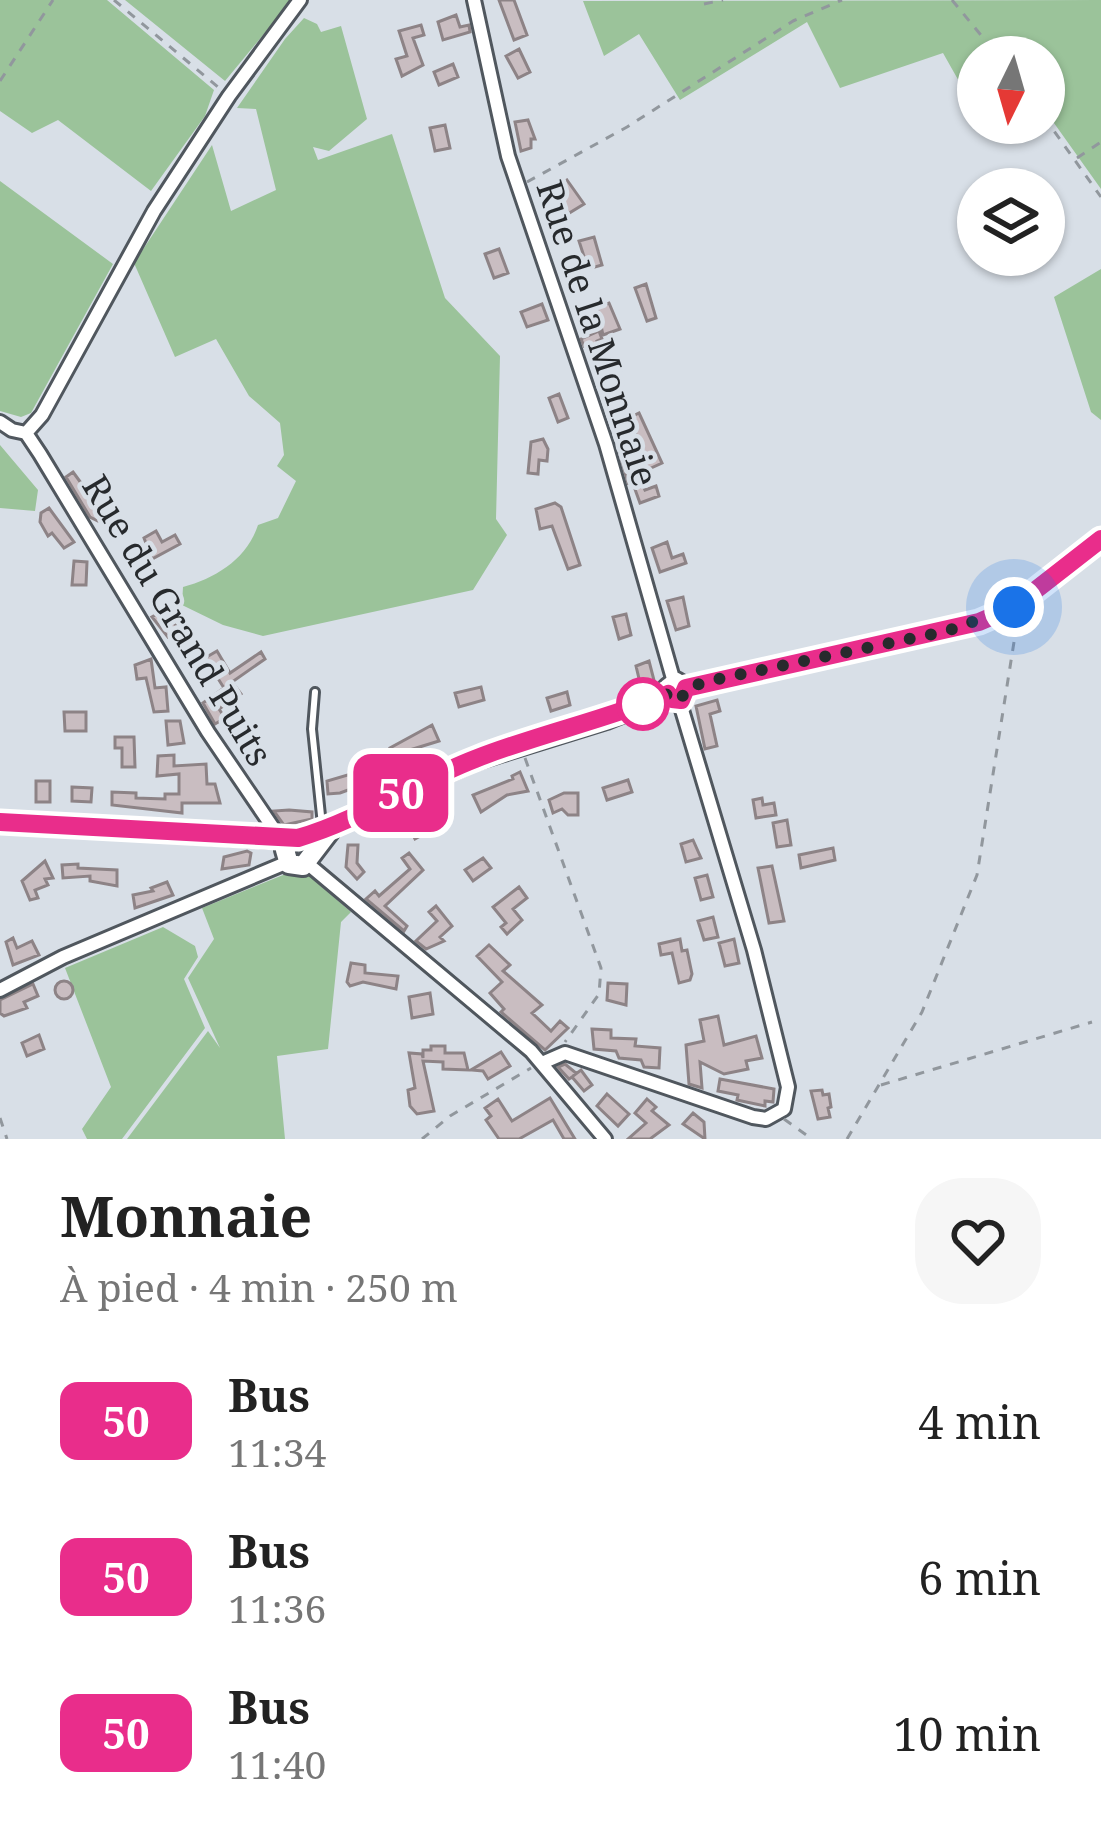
<!DOCTYPE html>
<html lang="fr">
<meta charset="utf-8">
<style>
:root{--surface:#fff;--page:#f6f6f6;--text:#222;--muted:#767676}
body{margin:0;font-family:"Noto Serif",serif;background:var(--page);color:var(--text);height:100vh;display:flex;flex-direction:column;font-size:45px;white-space:nowrap}
*{box-sizing:border-box;margin:0}
p{font-size:39px;color:var(--muted)}
.icon{flex:none;width:66px;height:66px;fill:none;stroke:currentColor;stroke-width:2;stroke-linecap:round;stroke-linejoin:round}
.map{position:relative;height:1139px;overflow:hidden}
.drawer{display:flex;flex-direction:column;background:var(--surface);flex:1}
.drawer>*{flex:none}
.badge{padding:0 24px;border-radius:18px;font-size:42px;line-height:78px}
.needle{width:78px;rotate:185deg}
.controls{position:absolute;left:957px;top:36px;display:grid;gap:24px}
.controls a{display:grid;place-items:center;width:108px;height:108px;border-radius:50%;background:var(--surface);box-shadow:0 3px 9px #0004;font-size:60px}
.you{position:absolute;width:60px;height:60px;margin:-30px;border:9px solid #fff;border-radius:50%;background:#1a73e8;box-shadow:0 0 0 18px #1a73e833}
.map>.badge{position:absolute;translate:-50% -50%;box-shadow:0 0 0 6px #fff}
.round{display:grid;place-items:center;flex:none;width:126px;height:126px;border-radius:48px;background:var(--page)}
.headline{display:flex;align-items:center;justify-content:space-between;height:204px;padding:0 60px}
h1{font-size:57px;font-weight:700;line-height:90px}
ul{padding:0;list-style:none}
li{display:flex;align-items:center;gap:36px;height:156px;padding:0 60px}
li div{flex:1}
li b{display:block;font-size:45px}
li em{font-style:normal}
li .badge{min-width:132px;font-weight:700;text-align:center}
.map>svg:first-child{display:block}
.green{fill:#9bc39a}
.building{fill:#c9bdc1;stroke:#8d8386;stroke-width:3}
.lines{fill:none;stroke-linecap:round;stroke-linejoin:round}
.lane-casing{stroke:#50575e;stroke-width:12}
.street-casing{stroke:#50575e;stroke-width:18}
.secondary-casing{stroke:#50575e;stroke-width:24}
.path{stroke:#91979d;stroke-width:3;stroke-dasharray:9 9;stroke-linecap:butt}
.lane{stroke:#fff;stroke-width:6}
.street{stroke:#fff;stroke-width:12}
.secondary{stroke:#fff;stroke-width:18}
.line-casing{stroke:#fff;stroke-width:27}
.line{stroke:#e92d8b;stroke-width:18}
.walk{stroke:#272a2d;stroke-width:12;stroke-dasharray:0 21.6}
.stop-dot{fill:#fff;stroke:#e92d8b;stroke-width:6}
.labels{text-anchor:middle;dominant-baseline:central;stroke-width:9;stroke-linejoin:round;paint-order:stroke}
.street-label{font-size:36px;fill:#272a2d;stroke:#d8dfe7}
</style>
<div class="map">
<svg width="1101" height="1139" viewBox="0 0 1101 1139">
<rect width="100%" height="100%" fill="#d8dfe7"/>
<path class="green" d="M0,0H107L214,90L205,116L151,191L58,120L32,133L0,111Z
M125,0H292L225,81Z
M1101,0V189L1044,109V57H978V115L943,53L840,88L807,22L680,100L639,34L604,56L583,1Z
M304,18L317,24L321,32L341,26L367,119L329,151L313,147L318,160L392,134L445,298L500,356L496,519L507,535L473,590L263,636L223,625L182,605L183,587C216,578 247,559 258,525L278,518L296,481L277,466L284,455L280,423L249,396L216,339L175,357L134,263L212,145L231,211L276,190L256,109L237,108L285,39Z
M0,181L113,264L31,413L21,417L0,411Z
M1101,269V420L1091,412L1054,297Z
M0,445L38,490L35,511L0,508Z
M293,871L306,873L351,912L341,922L328,1049L277,1056L285,1139H127L208,1031L220,1048L188,978L214,939L202,908Z
M163,927L195,946L198,957L184,979L205,1028L122,1139H87L82,1129L111,1087L65,968Z"/>
<path class="building" d="M499,0H514L527,35L514,40Z
M456,15L460,27L469,25L470,32L443,40L438,22Z
M421,25L424,35L413,38L423,65L402,76L396,59L407,56L399,31Z
M519,49L530,72L518,78L506,56Z
M453,64L458,77L439,85L434,72Z
M528,120L535,139H531V148L521,151L515,122Z
M445,125L450,148L435,151L430,128Z
M567,180L584,204L566,215L554,187Z
M594,237L602,265L588,269L579,241Z
M499,249L508,273L494,278L485,254Z
M646,284L656,318L647,321L635,288Z
M609,303L620,329L603,335L597,307Z
M542,304L548,320L527,327L521,312Z
M599,331L602,339L597,341L604,359L595,362L589,344L584,346L581,339Z
M559,394L568,418L558,422L549,398Z
M639,413L662,463L638,474L645,490L656,486L659,496L640,503L632,481L628,483L618,447L637,437L629,418Z
M543,439L548,449L547,461L539,460L538,474L528,473L531,442Z
M73,472L100,509L105,506L114,519L107,524L103,518L98,521L90,517L66,477Z
M555,503L561,507L580,565L568,569L552,526L540,529L536,509Z
M49,508L74,542L64,548L52,533L48,536L40,522L41,513Z
M156,531L162,542L175,535L180,544L152,559L144,538Z
M667,542L672,558L683,554L686,563L660,572L652,548Z
M74,561L87,562L86,585H72Z
M683,597L689,626L676,630L667,601Z
M164,610L180,631L168,637L152,617Z
M626,614L631,635L619,639L613,617Z
M217,651L230,673L261,652L265,659L232,682L241,694L219,709L225,718L215,724L203,703L224,688L205,658Z
M151,659L155,688L166,687L168,711L154,712L146,678L137,679L135,665Z
M649,661L655,684L641,687L636,666Z
M481,687L484,700L459,707L455,693Z
M567,692L570,705L551,711L547,698Z
M717,700L720,711L710,714L717,746L705,749L696,706Z
M64,712H86V731H65Z
M166,721H180L184,743L168,745Z
M432,725L439,741L413,749L415,753L395,761L390,748Z
M115,737H134L135,767H122V748H115Z
M174,755V766L206,764L207,784H215L220,803H182V813L112,805V792L136,793V798L165,799V794H179V774L157,776L158,756Z
M376,759L381,773L350,784L351,789L340,793L328,794L327,781L358,772L356,767Z
M520,772L528,791L507,795L481,812L473,795L513,779L512,776Z
M628,780L632,792L607,800L603,788Z
M36,781H50V802H36Z
M72,787L92,788L91,802L72,801Z
M564,793H578V815H568L562,809L553,813L549,800Z
M762,798L763,805L774,803L776,815L756,818L753,800Z
M289,810L312,812V819L284,825L274,811Z
M434,810L442,824L415,839L408,825Z
M787,820L791,845L777,847L773,823Z
M693,840L701,858L686,862L681,844Z
M348,845H358L357,863L364,872L357,879L346,867Z
M833,848L835,860L801,868L799,855Z
M247,851L251,853L249,865L222,869L224,857Z
M409,853L423,870L385,906L407,926L404,931L366,899L375,891L379,896L410,869L402,858Z
M483,858L491,868L473,881L465,870Z
M45,861L53,878L45,879L48,885L35,890L38,898L30,900L22,881Z
M78,864V868L117,870V886L90,881V876L63,878L62,865Z
M772,866L784,921L769,923L758,868Z
M707,875L713,897L701,900L695,878Z
M167,882L173,895L135,908L133,895L153,891L151,888Z
M519,887L527,898L513,909L522,920L507,934L501,927L506,923L493,907Z
M436,906L452,926L440,937L444,941L426,949L416,941L437,921L429,912Z
M713,917L718,937L704,940L698,921Z
M13,938L17,948L32,941L39,955L13,965L6,942Z
M680,939L682,951L687,950L692,974L690,980L679,983L672,953L661,955L659,944Z
M734,939L739,963L725,966L719,943Z
M489,945L510,965L503,971L542,1005L532,1013L551,1031L560,1021L568,1028L545,1050L501,1012L504,1009L490,993L502,982L477,956Z
M351,963L365,965V973L398,976L396,989L363,982L350,986L347,982Z
M55 990a9 9 0 1 1 18 0a9 9 0 1 1-18 0Z
M608,983L627,984L626,1005L607,1000Z
M33,984L38,996L24,1002L27,1008L4,1016L0,1013V1000Z
M430,993L433,1014L412,1018L409,997Z
M718,1016L724,1045L756,1036L762,1058L746,1061L748,1069L724,1074L700,1062L702,1088L689,1084L686,1045L704,1041L700,1020Z
M592,1029L611,1030V1038L636,1039L635,1046L660,1048L659,1068L644,1067L641,1060L619,1058L616,1051L594,1049Z
M39,1035L44,1049L27,1056L22,1043Z
M431,1046H445V1053H464L468,1070L443,1069V1062L423,1061L434,1111L417,1114L410,1106L408,1090L415,1088L409,1053L422,1054L423,1058V1050H431Z
M501,1052L510,1066L488,1079L483,1071L471,1070Z
M565,1064L576,1073L573,1076L581,1070L592,1085L584,1091L572,1077L569,1079L558,1067Z
M720,1079L774,1089L773,1102L765,1101V1106L737,1100L738,1095L718,1091Z
M822,1090L823,1095L829,1094L831,1107L828,1108L830,1117L818,1119L811,1091Z
M607,1094L629,1114L618,1126L597,1106Z
M550,1098L575,1139H564L553,1120L519,1139H499L486,1120L491,1116L485,1108L498,1099L512,1121Z
M647,1099L656,1107L652,1111L669,1125L650,1139H628L646,1123L635,1113Z
M693,1113L704,1122L705,1139L683,1124Z"/>
<g class="lines">
<defs>
<path id="lane" d="M315,692L312,729L322,825"/>
<path id="street" d="M474,0L508,156L606,444L674,682
M0,422L12,430L26,433L40,454L208,732L280,838
M26,433L42,415L154,211L229,96L300,0
M308,864L531,1051L605,1139
M0,990L63,957L288,862
M542,1063L565,1053L753,1117L766,1119L784,1109L788,1087L754,950L679,700"/>
<path id="secondary" d="M0,822L293,839
M285,850L293,839L334,826L471,761L606,719L668,694V688L676,682L686,688L979,622L1032,594L1101,539
M285,850L289,864L303,866L332,828"/>
</defs>
<use href="#lane" class="lane-casing"/>
<use href="#street" class="street-casing"/>
<use href="#secondary" class="secondary-casing"/>
<path class="path" d="M114,0L218,87
M952,0L999,57
M704,4L723,0
M0,81L53,0
M1044,117L1101,197
M1077,158L1101,142
M527,182L627,127L793,21L842,0
M525,758L601,968L599,994L565,1042
M881,1085L1092,1022
M0,1118L7,1139
M784,1119L812,1139
M422,1139L450,1116L531,1068
M847,1139L922,1012L977,875L1014,642V617"/>
<use href="#lane" class="lane"/>
<use href="#street" class="street"/>
<use href="#secondary" class="secondary"/>
</g>
<g class="lines">
<defs>
<path id="line" d="M0,822L298,838C360,820 415,782 475,759C538,734 605,720 668,694L672,699L681,700L686,688L979,622L1014,607L1101,539"/>
</defs>
<use href="#line" class="line-casing"/>
<use href="#line" class="line"/>
<path class="walk" d="M643,704L635,708L668,694L672,699L681,700L686,688L709,681L947,631L1014,607"/>
</g>
<circle class="stop-dot" cx="643" cy="704" r="24"/>
<g class="labels">
<g class="street-label">
<text transform="translate(598 333) rotate(72)">Rue de la Monnaie</text>
<text transform="translate(178 620) rotate(59)">Rue du Grand Puits</text>
</g>
</g>
</svg>
<div class="controls">
<a><svg class="needle" viewBox="-14 -14 28 28"><path d="M0-13l5 13h-10z" fill="#e53935"/><path d="M0 13l5-13h-10z" fill="#767676"/></svg></a>
<a><svg class="icon" aria-label="layers" viewBox="0 0 24 24"><path d="M12 4l9 5-9 5-9-5zM3 14l9 5 9-5"/></svg></a>
</div>
<div class="you" style="left:1014px;top:607px"></div>
<b class="badge" style="left:401px;top:793px;background:#e92d8b;color:#fff">50</b>
</div>
<section class="drawer">
<div class="headline"><div><h1>Monnaie</h1><p>À pied · 4 min · 250 m</p></div><a class="round"><svg class="icon" aria-label="heart" viewBox="0 0 24 24"><path d="M12 20l-8-8c-3-5 5-10 8-4 3-6 11-1 8 4z"/></svg></a></div>
<ul>
<li><span class="badge" style="background:#e92d8b;color:#fff">50</span><div><b>Bus</b><p>11:34</p></div><em>4 min</em></li>
<li><span class="badge" style="background:#e92d8b;color:#fff">50</span><div><b>Bus</b><p>11:36</p></div><em>6 min</em></li>
<li><span class="badge" style="background:#e92d8b;color:#fff">50</span><div><b>Bus</b><p>11:40</p></div><em>10 min</em></li>
</ul>
</section>
